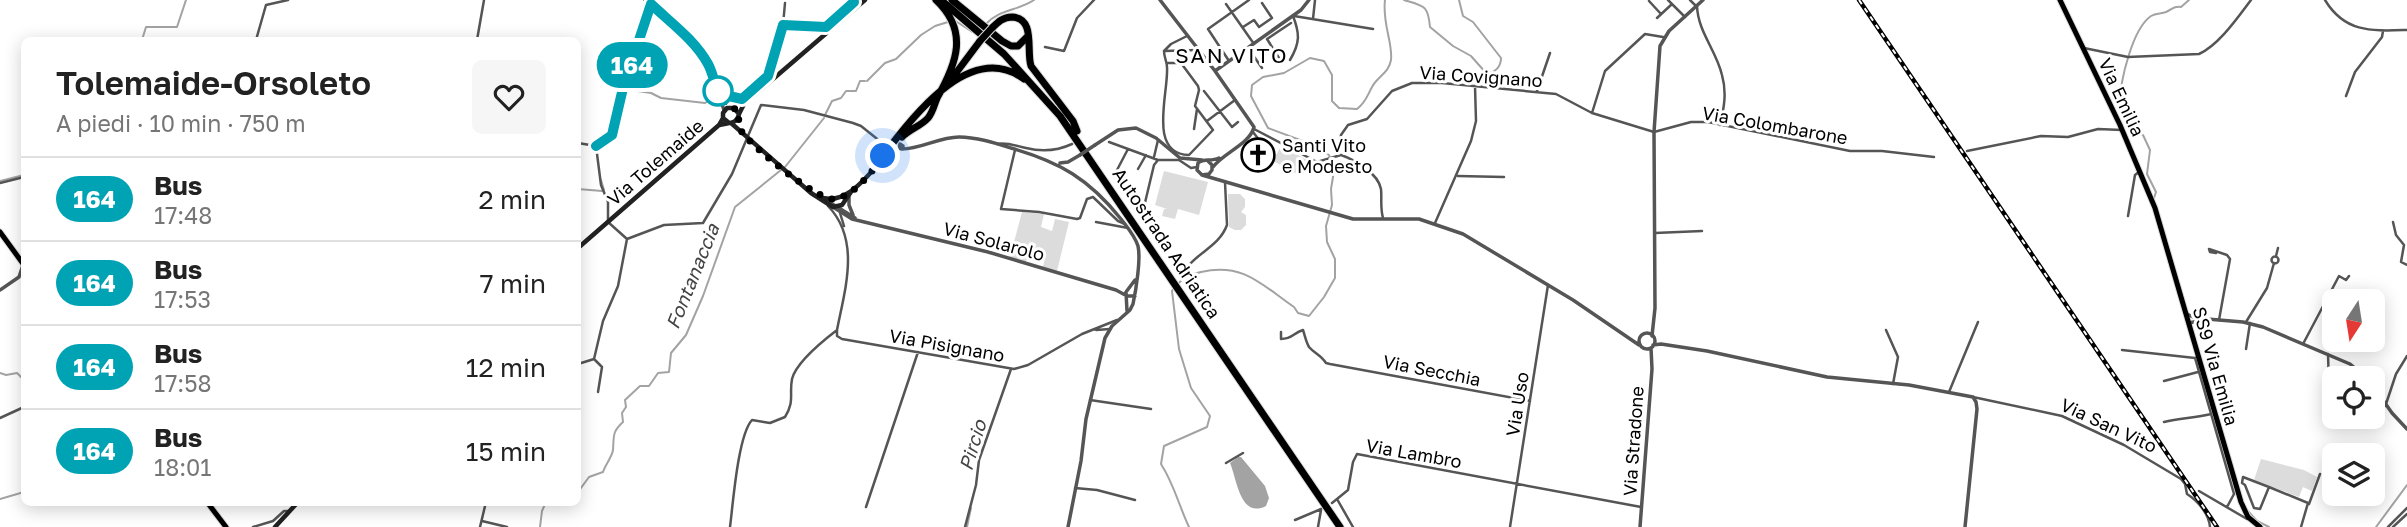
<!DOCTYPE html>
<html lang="it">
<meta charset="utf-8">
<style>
:root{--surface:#fff;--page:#f6f6f6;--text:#222;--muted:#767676;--line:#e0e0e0}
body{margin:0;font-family:"Golos Text",sans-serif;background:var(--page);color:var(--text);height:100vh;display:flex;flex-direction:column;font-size:26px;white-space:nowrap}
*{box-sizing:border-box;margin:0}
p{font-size:23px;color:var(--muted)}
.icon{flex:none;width:38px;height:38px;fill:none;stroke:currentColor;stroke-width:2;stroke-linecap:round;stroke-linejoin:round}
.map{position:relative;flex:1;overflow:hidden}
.drawer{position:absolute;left:21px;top:37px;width:560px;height:469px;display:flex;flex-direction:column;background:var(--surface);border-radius:10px;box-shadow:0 4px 18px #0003}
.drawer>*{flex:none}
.badge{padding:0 14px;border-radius:23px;font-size:24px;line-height:46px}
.needle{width:46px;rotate:192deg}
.buttons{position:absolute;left:2322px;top:289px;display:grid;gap:14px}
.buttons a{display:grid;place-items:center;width:63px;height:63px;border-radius:10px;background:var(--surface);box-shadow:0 4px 18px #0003;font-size:35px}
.you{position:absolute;width:35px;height:35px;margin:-18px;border:5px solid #fff;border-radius:50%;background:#1a73e8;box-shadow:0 0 0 10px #1a73e833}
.map>.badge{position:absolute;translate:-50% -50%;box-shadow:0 0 0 4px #fff}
.round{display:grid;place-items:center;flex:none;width:74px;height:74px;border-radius:10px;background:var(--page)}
.headline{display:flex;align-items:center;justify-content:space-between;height:119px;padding:0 35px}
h1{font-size:33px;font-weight:600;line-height:52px}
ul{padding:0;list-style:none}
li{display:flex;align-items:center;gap:21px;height:84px;padding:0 35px;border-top:2px solid var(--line)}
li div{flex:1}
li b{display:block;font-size:26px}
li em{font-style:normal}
li .badge{min-width:77px;font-weight:700;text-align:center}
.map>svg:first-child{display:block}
.green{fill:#dcdcdc}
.water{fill:#a3a3a3}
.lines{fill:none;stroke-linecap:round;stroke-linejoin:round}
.stream{stroke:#a3a3a3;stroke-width:2}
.primary-casing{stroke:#dbdbdb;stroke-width:7}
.motorway-casing{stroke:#dbdbdb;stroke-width:9}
.minor{stroke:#555;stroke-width:2.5}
.tertiary{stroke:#555;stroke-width:3.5}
.secondary{stroke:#222;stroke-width:4.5}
.primary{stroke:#000;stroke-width:5}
.motorway{stroke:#000;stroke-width:7}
.rail-casing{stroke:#000;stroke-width:4.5}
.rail{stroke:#fff;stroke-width:2;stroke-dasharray:5;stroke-linecap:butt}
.motorway-bridge-casing{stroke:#dbdbdb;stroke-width:9;stroke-linecap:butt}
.tertiary-bridge{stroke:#555;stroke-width:3.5}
.motorway-bridge{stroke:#000;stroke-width:7}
.line-casing{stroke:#fff;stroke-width:16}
.line{stroke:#00a3b4;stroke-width:10}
.walk{stroke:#000;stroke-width:7;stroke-dasharray:0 12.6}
.stop-dot{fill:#fff;stroke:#00a3b4;stroke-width:3.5}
.labels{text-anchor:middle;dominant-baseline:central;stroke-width:6;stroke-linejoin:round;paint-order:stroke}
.street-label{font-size:18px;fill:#000;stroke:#fff}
.poi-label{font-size:18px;fill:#000;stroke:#fff;text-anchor:start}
.water-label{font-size:19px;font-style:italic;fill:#444;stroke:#fff}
.quarter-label{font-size:21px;letter-spacing:2px;fill:#000;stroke:#fff}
</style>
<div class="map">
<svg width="2407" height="527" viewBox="0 0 2407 527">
<rect width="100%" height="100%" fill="#fff"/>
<path class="green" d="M1281,146L1309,161L1301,176L1273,161Z
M1164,171L1208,182L1199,215L1178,209L1175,219L1162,216L1164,209H1167L1155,205Z
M1228,194H1240L1245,199V207L1241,212L1246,215V225L1241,230H1235L1229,227Z
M1022,212L1044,214L1041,227L1052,231L1055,219L1069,222L1057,271L1043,267L1045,258L1040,256V252L1030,249L1026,262L1010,257Z
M2261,459L2304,470L2317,477L2312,491L2303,487L2299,497L2254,480Z"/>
<path class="water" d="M1238,457H1241L1265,486L1269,498L1266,506C1240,519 1237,479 1230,463Z"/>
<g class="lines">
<path class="stream" d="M1404,0C1424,6 1428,5 1430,27L1453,46L1471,56L1486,73C1495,73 1501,67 1501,58L1473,22L1463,16L1459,0
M954,20L977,35
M986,24C999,9 1018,11 1034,0
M778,37L781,24
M142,40L146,27H177L186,0
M767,76L773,56
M867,81L885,63L896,59L921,35L935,26L948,22
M759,85L766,79
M721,92L741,97
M620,107L624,89L651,93L661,98L705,103L717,95
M825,115L832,101L841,98L846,91H856L860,81H865
M597,151L598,147L611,139L615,126
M785,167L824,118
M601,180L604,190
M0,181L24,175
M578,189L602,191
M2154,198L2156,192L2147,174L2150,150L2143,135L2128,130C2126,121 2121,113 2120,103C2120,82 2132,29 2151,16C2156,13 2161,14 2166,12C2173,9 2173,6 2181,7L2189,0
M1178,284C1185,275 1191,275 1201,272C1243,262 1262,285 1294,307L1298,313L1309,316L1324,297L1335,278V259L1327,242L1326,226L1332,205L1331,189L1334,171L1329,155L1308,143L1268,128L1251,96L1252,85L1263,77L1284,73L1310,58L1324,61L1332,75V101L1339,108L1357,109C1366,102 1367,96 1372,87C1377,77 1389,73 1391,60C1393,43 1382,23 1385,0
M1174,288L1172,291L1179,349L1191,388L1210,416L1207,427L1164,446L1161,464C1174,484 1179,506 1189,527
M0,373L6,375L17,373L21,377H24
M578,492L589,477L603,472C605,465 612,457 613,450C614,436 612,432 623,422L622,413L626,407L625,400L640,386H649L658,373L669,372L671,353L686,335L703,296L735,207L781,170
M0,499L24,492
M2247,510L2257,521L2269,527
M540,527L542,511L546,502
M967,527L971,508
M2376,527L2407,485"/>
<defs>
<path id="primary" d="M2060,0L2120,125L2155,208L2241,502L2248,517L2260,527
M0,232L24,265
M207,502L226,527"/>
<path id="motorway" d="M941,0L1004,54L1060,116L1340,527
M952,0L1002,41L1011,46H1018L1027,37
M992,28C998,22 1003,17 1012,17C1036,18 1026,51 1031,66L1073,121L1077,131
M950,81L980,41
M902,137C910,129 921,126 928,118C933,112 934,105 937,98C957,63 969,31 936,0
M889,148C917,111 973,41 1024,79"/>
</defs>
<use href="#primary" class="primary-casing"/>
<use href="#motorway" class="motorway-casing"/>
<path class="minor" d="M1668,0L1685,17
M1690,0L1696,6
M2325,0C2345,33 2372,31 2407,30
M1649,1L1661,14
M1226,4L1254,44
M1697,6C1698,32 1716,50 1722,75C1727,93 1724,108 1720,125
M1294,16L1373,29
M1657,18L1672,4
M1313,19L1315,0
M783,25L826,27L854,2
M1243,27L1254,20L1259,27L1272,18L1262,3
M1187,36L1171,44L1164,51L1198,50
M1267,39L1291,23
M1267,39L1279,58
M256,40L266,5L288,0
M477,40L484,0
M1045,47L1064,51L1077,18L1094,0
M1248,48L1262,68
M2084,48L2128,57L2199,54C2219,45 2238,17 2251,0
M1164,51C1164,57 1167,62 1167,67C1169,92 1147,154 1189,155L1213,130L1195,106L1199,90L1198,86L1181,63H1168
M1290,60C1300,43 1300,34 1293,16
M1229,61L1208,29L1249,0
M1204,91L1232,127L1238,122
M1537,91L1550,53
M720,94L742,99L768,76L783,25L785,3
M2346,96L2355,72L2382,37L2383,31
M1592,113L1605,71L1645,34L1663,37
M1207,121L1235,100
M1194,129L1197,109
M1254,129L1317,162L1341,155C1355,160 1378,173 1381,189C1382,199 1380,207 1383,218
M1253,132L1263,145L1269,159
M1109,142L1158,160H1179L1191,168L1197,167
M578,143L596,146
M997,144C1007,142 1016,146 1026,148C1042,152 1057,151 1072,144
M596,146L612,135L623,88L653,0
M596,146L601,185L608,202V222L627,239
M1015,150L1001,209L1039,212L1077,219L1080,218L1087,199L1093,197L1118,221L1125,224
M1967,151L2041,136L2068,137L2098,129L2122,130
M1337,155L1341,135L1348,125L1367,119L1392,91L1412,83H1442L1556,94L1592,113L1654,132L1691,122H1708L1850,151H1882L1934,157
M1154,157L1158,140
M1138,169L1146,155
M1126,175L1117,170L1128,149
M1458,176L1504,177
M0,183L24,177
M840,213L844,226
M2128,216L2135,175L2140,171
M1145,219L1143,211L1154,165L1158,160
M1096,222L1128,228
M2393,222L2396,235L2404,245L2401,262L2407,265
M1435,223L1471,141L1476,121L1475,86
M1655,233L1702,231
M627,239L664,225L703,223L732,174L761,105L804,110L853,123L861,126L886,146
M2216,253L2210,252L2209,249L2227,255L2230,259L2219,320
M2276,256L2278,248
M2271.5 260a3.5 3.5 0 1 1 7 0a3.5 3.5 0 1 1-7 0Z
M1190,264C1203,250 1220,244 1227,225L1225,182
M2246,322L2267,288L2274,263
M837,330V336L842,339L1014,369L1028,365L1082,334L1117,320
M1096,330L1110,329
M1886,330L1898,357L1893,384
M1281,332V339C1293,339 1293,333 1303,330C1305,336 1306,342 1309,347C1314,353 1321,355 1326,363L1330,364L1530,401
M2303,344L2339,276L2346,280L2349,276
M2246,349L2250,323
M2122,350L2195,358
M2328,354L2329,385L2331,389H2334
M2199,356L2195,358L2234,494L2227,507
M594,359L603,321L618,286L627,239
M594,359L602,367L598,392
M578,364L594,359
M2164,381L2198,372
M1949,392L1978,322
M1973,397L2062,416L2124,445L2181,479L2185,484L2187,494C2198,501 2209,514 2210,527
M2373,398L2386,406
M1090,400L1151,409
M2386,404L2396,374L2407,356
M0,418L24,407
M2164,422C2180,418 2195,418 2211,414
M1226,463L1243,453
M2243,477L2269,487L2260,509L2254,508L2245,485L2242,483Z
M2269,487L2308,503L2301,527
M1075,488L1097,490L1135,500
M2199,491L2247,519
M1337,499L1348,490L1353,462L1357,454L1641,507
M1332,503L1337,499L1353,527
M2309,504L2320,474
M866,507L918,352
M1295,520L1321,509
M482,521L507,527
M253,527L273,521L284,511H289
M480,527L486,502
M730,527C733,504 738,435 752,420L770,423L785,417C795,401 789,395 792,379C796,363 824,340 837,330C845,289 861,240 828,206
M965,527L976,485L979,460L1011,369
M1318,527L1321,510
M1510,527L1548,285
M2388,527L2407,508
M2393,527L2407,514"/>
<path class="tertiary" d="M645,0L674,25L706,60L724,110
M1160,0L1215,71L1254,127C1250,144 1223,153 1213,167
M1215,71L1301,10L1309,0
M900,144L903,146L902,149L899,148Z
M1095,145L1118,130L1136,128L1156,138L1180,158L1202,160
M902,149C921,149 939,137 959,137C976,137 995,143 1011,148C1060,162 1089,179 1121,219C1127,227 1135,236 1138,246C1141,259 1136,290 1133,304L1130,310L1112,326L1105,338L1086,419L1081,461L1068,527
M1208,161L1212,165V170L1209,174L1202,175L1197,170L1198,163C1204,158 1211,162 1219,158
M1060,163L1068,162L1080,155
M1202,175L1353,219H1419L1463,234L1573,300L1639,345
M849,197V205L853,215
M826,200L855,218
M833,207L852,219L988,252L1116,290L1127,296H1135
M0,290L19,277L23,265
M1127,311L1126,292L1135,280
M2187,314L2195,318L2243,322L2263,327L2350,364L2367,378
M2189,323L2203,320
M1639 341a8 8 0 1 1 16 0a8 8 0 1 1-16 0Z
M1652,336L1655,308L1654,132L1660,46L1669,31L1703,0
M1653,345L1661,344L1707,351L1827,377L1909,385L1973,397L1976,402L1977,409L1965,527
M2373,386L2392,413L2407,429
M1640,527L1652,369L1651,348"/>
<path class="secondary" d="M739,114L744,104L865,0
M731,123L811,193L833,207L842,205L853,189
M720,125C728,122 737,125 739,114L734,108H727L723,113V118L728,122
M818,196C847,210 872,169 890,151
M578,248L719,125L723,118
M275,527L298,502"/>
<use href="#primary" class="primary"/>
<use href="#motorway" class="motorway"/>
<defs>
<path id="rail" d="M1859,0L2217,527"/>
</defs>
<use href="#rail" class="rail-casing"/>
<use href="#rail" class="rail"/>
<defs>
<path id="motorway-bridge" d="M980,41L992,28"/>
</defs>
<use href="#motorway-bridge" class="motorway-bridge-casing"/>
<path class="tertiary-bridge" d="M1080,155L1095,145"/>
<use href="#motorway-bridge" class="motorway-bridge"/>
</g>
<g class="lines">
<defs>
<path id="line" d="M596,146L612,135L623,88L651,4C670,22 695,40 708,64C713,73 714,84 720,94L742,99L768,76L783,25L826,27L854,2"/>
</defs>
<use href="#line" class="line-casing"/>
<use href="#line" class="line"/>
<path class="walk" d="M718,91L723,101L738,111C739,118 738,125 742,132C752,147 818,201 834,199C853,197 873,171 883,156"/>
</g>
<defs>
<symbol id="church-ring" viewBox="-11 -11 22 22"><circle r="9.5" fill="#fff" stroke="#000" stroke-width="1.5"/><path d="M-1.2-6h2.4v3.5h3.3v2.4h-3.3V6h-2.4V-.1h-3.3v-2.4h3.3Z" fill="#000"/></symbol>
</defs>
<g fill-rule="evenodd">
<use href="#church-ring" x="1239" y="136" width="38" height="38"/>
</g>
<circle class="stop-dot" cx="718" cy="91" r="14"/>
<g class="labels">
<g class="street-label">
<text transform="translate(1481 76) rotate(4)">Via Covignano</text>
<text transform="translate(2122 97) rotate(65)">Via Emilia</text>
<text transform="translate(1775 125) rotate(10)">Via Colombarone</text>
<text transform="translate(655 162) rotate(-41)">Via Tolemaide</text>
<text transform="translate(994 241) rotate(15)">Via Solarolo</text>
<text transform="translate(1167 243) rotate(56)">Autostrada Adriatica</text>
<text transform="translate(947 345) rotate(10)">Via Pisignano</text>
<text transform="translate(2216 366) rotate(74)">SS9 Via Emilia</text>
<text transform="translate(1432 370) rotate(11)">Via Secchia</text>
<text transform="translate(1517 404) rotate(-81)">Via Uso</text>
<text transform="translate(2109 425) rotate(25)">Via San Vito</text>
<text transform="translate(1633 441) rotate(-86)">Via Stradone</text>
<text transform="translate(1414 453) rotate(10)">Via Lambro</text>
</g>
<g class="poi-label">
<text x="1282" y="145">Santi Vito<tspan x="1282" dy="21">e Modesto</tspan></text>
</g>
<g class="water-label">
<text transform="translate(692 276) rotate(-68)">Fontanaccia</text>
<text transform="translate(972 445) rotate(-73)">Pircio</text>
</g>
<g class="quarter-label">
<text x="1232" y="55">SAN VITO</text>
</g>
</g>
</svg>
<div class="buttons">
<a><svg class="needle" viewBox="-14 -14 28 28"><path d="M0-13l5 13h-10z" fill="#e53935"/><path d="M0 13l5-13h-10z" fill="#767676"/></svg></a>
<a><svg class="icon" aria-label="locate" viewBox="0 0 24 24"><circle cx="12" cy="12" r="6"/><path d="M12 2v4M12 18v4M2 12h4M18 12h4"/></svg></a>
<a><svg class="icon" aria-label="layers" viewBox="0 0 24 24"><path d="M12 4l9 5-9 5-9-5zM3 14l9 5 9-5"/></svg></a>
</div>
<div class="you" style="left:883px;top:156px"></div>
<b class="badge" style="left:632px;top:65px;background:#00a3b4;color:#fff">164</b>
<section class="drawer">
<div class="headline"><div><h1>Tolemaide-Orsoleto</h1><p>A piedi · 10 min · 750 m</p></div><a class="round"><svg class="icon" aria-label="heart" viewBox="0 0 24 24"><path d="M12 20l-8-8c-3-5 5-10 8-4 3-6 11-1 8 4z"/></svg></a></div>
<ul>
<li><span class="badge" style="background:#00a3b4;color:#fff">164</span><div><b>Bus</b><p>17:48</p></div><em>2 min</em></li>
<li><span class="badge" style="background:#00a3b4;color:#fff">164</span><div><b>Bus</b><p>17:53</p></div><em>7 min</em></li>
<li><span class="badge" style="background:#00a3b4;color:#fff">164</span><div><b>Bus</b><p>17:58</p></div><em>12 min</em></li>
<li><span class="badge" style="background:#00a3b4;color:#fff">164</span><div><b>Bus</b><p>18:01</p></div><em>15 min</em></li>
</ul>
</section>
</div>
